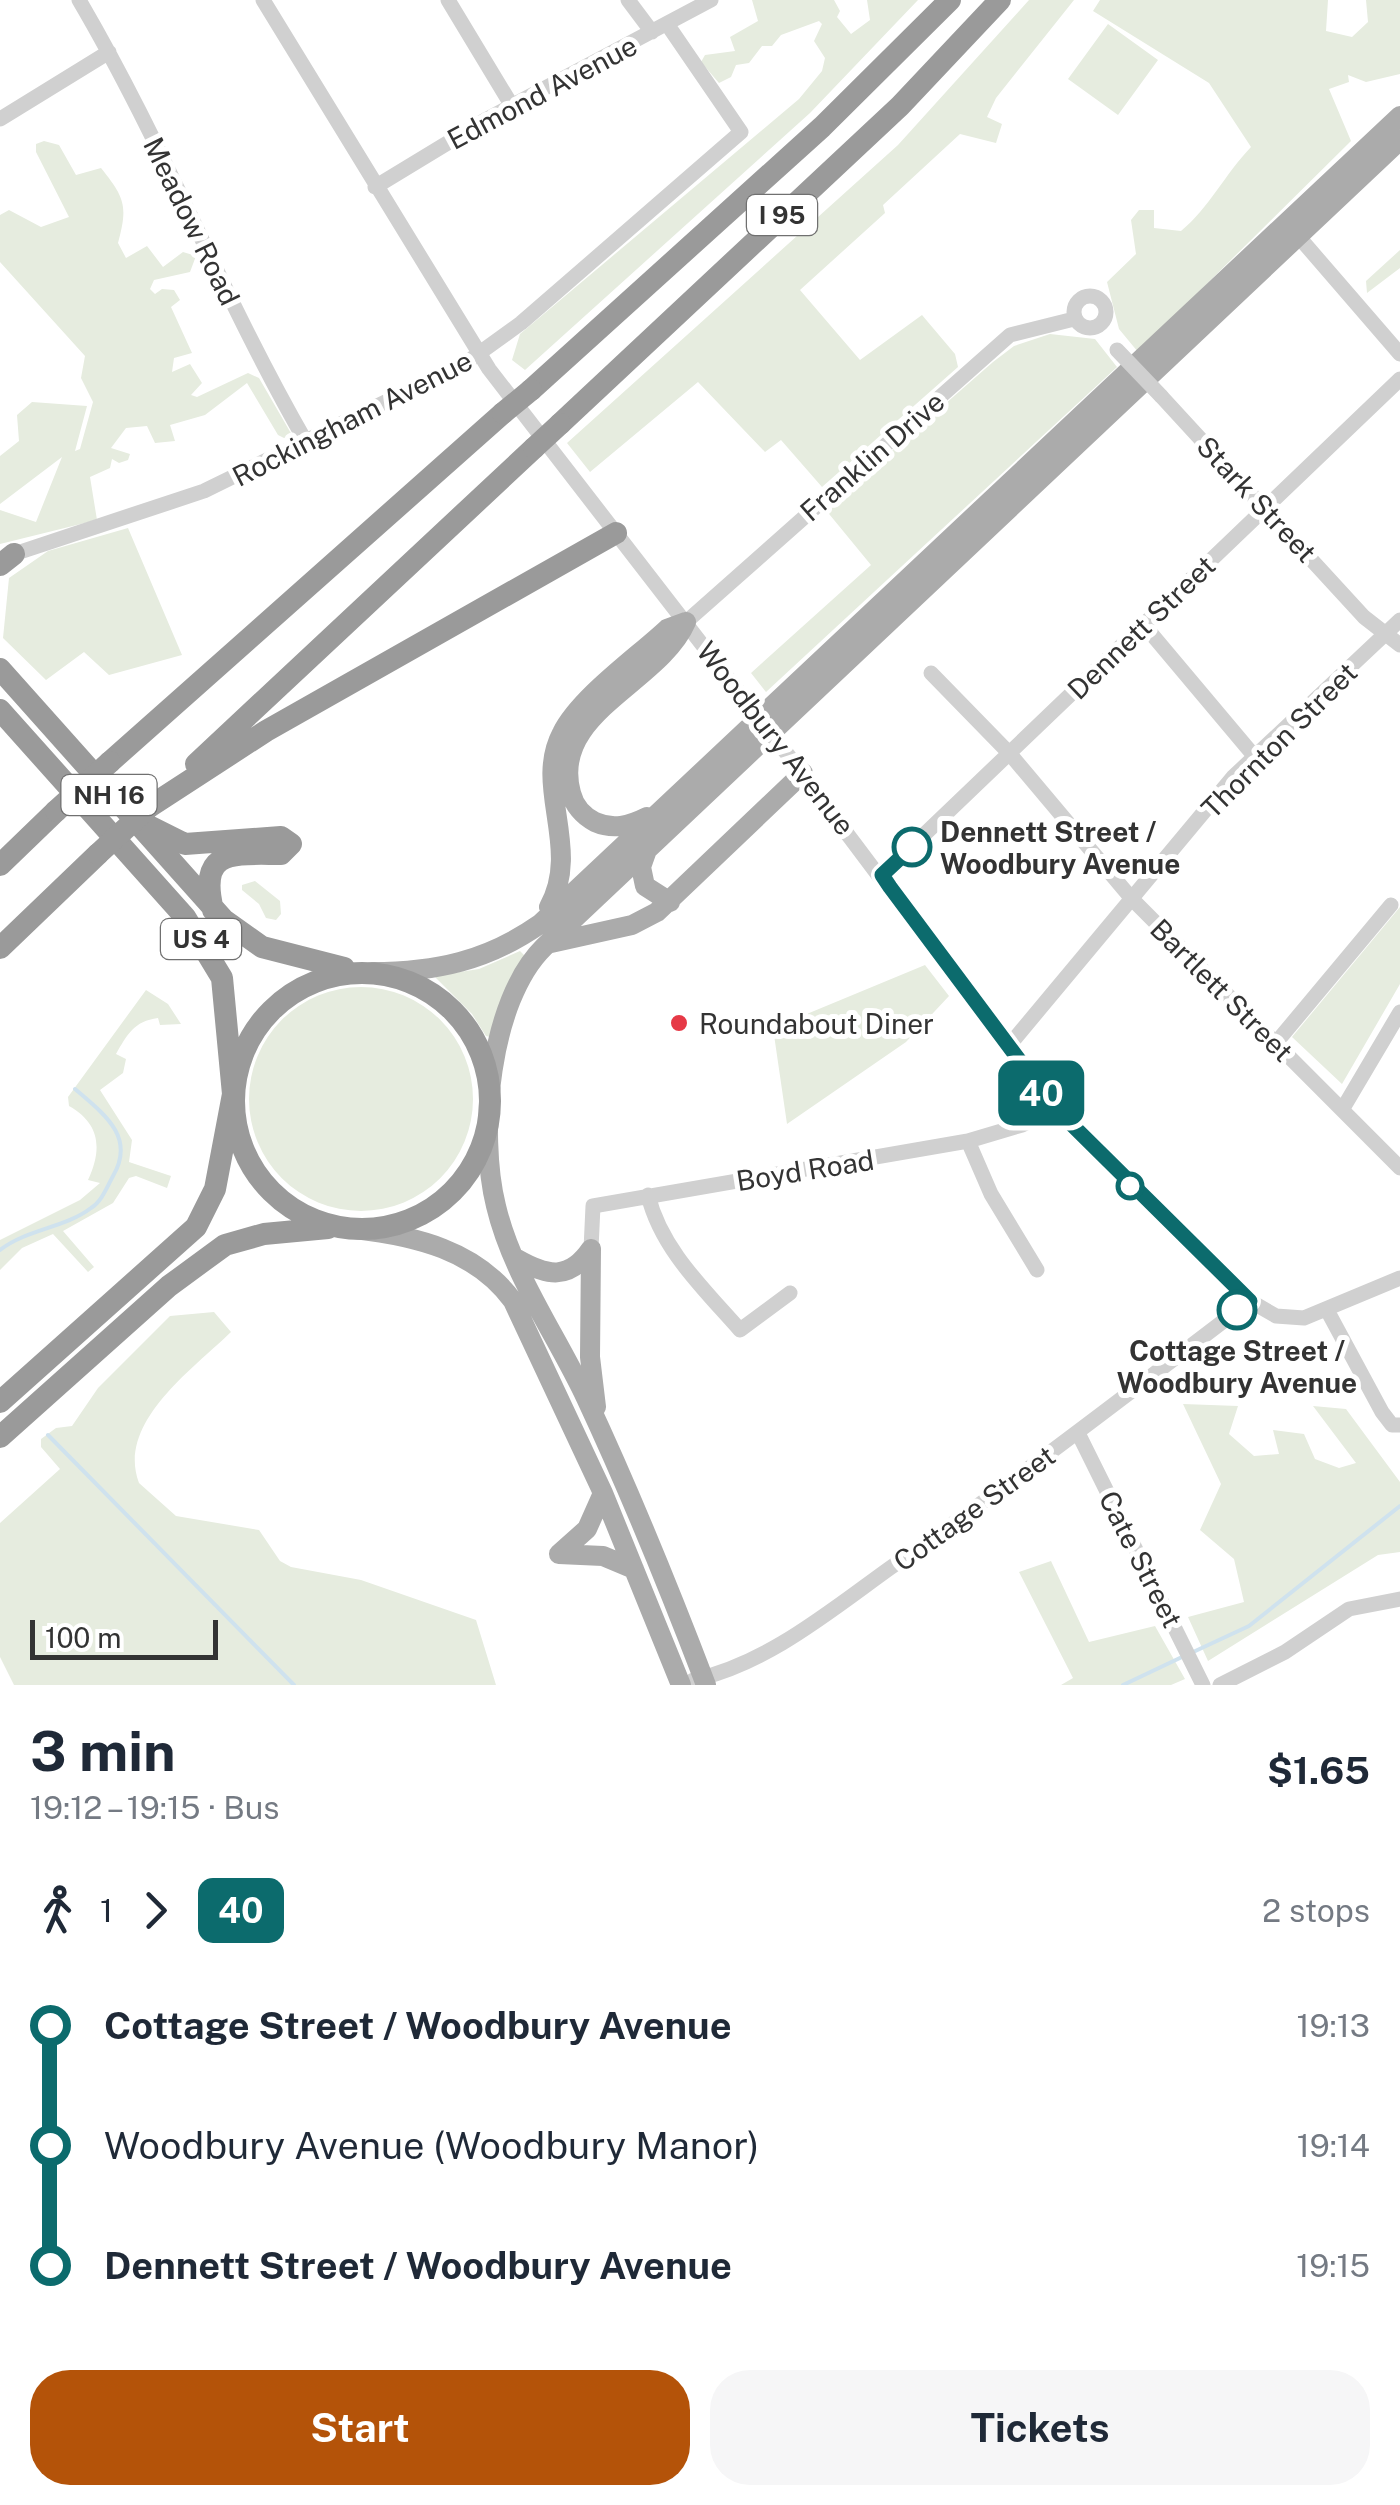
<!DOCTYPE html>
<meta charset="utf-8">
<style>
:root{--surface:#fff;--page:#f6f6f7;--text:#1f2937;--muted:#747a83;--accent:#b45309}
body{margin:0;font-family:"Public Sans",sans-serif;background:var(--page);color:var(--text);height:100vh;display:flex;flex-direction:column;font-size:38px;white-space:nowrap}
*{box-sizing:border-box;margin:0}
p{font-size:32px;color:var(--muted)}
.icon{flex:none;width:55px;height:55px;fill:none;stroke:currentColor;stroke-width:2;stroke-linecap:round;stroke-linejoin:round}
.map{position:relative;height:1685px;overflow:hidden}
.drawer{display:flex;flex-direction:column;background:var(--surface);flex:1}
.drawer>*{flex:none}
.badge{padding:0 20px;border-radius:15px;font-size:35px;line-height:65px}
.scale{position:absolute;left:30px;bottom:25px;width:188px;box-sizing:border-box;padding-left:10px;border:5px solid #333;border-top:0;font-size:28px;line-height:35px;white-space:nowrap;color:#333;-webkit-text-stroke:8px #fff;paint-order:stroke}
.map>.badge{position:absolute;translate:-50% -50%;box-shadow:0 0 0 5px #fff}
.legs{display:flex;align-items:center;gap:15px;height:110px;padding:0 30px;font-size:32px}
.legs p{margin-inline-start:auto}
.overview{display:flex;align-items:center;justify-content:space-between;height:170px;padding:0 30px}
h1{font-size:55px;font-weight:700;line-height:75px}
.button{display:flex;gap:20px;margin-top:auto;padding:20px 30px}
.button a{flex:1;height:115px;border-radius:40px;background:var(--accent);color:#fff;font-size:40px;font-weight:700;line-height:115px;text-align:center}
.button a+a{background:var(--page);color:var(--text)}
ul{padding:0 30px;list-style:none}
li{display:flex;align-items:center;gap:35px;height:120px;font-size:38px}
li i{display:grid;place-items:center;width:15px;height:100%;margin:0 12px;background:currentColor}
li i::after{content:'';width:25px;height:25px;margin:-12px;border:8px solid;border-radius:50%;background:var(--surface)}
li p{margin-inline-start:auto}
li:first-child i{background:linear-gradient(#0000 50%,currentColor 0)}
li:last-child i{background:linear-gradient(currentColor 50%,#0000 0)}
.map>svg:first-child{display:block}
.green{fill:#e6ecdf}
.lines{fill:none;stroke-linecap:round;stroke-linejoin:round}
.stream{stroke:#cfe2ee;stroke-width:4}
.minor{stroke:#d0d0d0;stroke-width:15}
.major{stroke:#ababab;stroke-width:20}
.highway{stroke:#9a9a9a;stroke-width:22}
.minor-bridge{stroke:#d0d0d0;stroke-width:15}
.highway-bridge{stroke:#9a9a9a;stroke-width:22}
.line-1-casing{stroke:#fff;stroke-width:22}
.line-1{stroke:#0c6b6d;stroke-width:15}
.stop-1-dot{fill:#fff;stroke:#0c6b6d;stroke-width:5}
.poi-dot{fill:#e63946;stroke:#fff;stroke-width:4}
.labels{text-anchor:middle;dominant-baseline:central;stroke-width:10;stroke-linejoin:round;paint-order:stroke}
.shield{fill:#fff;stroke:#707070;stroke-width:2.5}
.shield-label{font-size:25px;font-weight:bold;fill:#333}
.street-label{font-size:28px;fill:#333;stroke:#fff}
.stop-label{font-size:28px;font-weight:bold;fill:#333;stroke:#fff;text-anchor:start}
.poi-label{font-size:28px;fill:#333;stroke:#fff;text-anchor:start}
</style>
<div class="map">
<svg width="1400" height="1685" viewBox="0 0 1400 1685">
<rect width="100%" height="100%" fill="#fff"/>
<path class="green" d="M752,0H834L840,11L837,17L851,34L870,20L867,0H918L810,113L525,370L512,360L520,334L799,99L822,71L825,58L814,41L822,24L819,21L781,35L772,46H762L749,63L736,65L731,77L719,83L701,62L705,55L735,51L730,37L758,21Z
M1029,0H1074L996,98L987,117L1002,124L996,143L960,134L883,205L885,213L800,290L860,360L922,315L955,354L958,367L822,487L781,440L765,452L698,382L590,472L567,443L898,145Z
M1100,0H1328L1326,31L1352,37L1368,22L1366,0H1400V74L1366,82L1348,75L1349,82L1329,89L1351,141L1138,352L1119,329L1107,282L1136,254L1131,220L1139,210H1154V228L1181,231C1209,208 1225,174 1251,147L1209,83L1093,11Z
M1108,24L1158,60L1118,115L1068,79Z
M44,141L59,145L76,175L101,168C125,198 128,206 118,243L126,258L147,246L163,267L183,252L196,256L190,272L154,280L150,289L155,294L162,289L174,290L180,300L171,307L192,353L174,358L172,372L190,364L202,383L191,395L197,397L248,373L259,378L292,435L284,438L278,435L247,383L205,415L170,425L175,441L155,443L147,426L126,428L111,448L130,454L128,460L119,463L112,459L110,468L90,477L97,520L0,544V510L36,522L62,457L0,504V456L19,441L17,415L32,402L87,406L75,451L80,449L93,402L81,378L85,356L0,262V215L9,210L41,227L69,217L36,152V144Z
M1400,250V268L1367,293L1366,281Z
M1050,334L1095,339L1117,367L766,692L751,673L871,565L825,509L993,362L1014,346Z
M128,528L182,655L109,675L84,652L46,680L3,638L9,578L48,551Z
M255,881L280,901L281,914L276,920L266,918L259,904L242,890V885Z
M1400,907V984L1342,1084L1292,1037Z
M520,951L525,956L490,1037L486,1036L472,1014L434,976L479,969Z
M925,965L949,996L906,1042L787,1124L773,1028Z
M249 1099a112 112 0 1 1 224 0a112 112 0 1 1-224 0Z
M146,990L168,1004L181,1024L160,1025L158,1018C134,1021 127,1035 116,1054L126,1059L123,1073L100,1090L132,1140L129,1162L171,1176L167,1188L136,1176L129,1178L113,1203L63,1231L94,1267L88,1272L53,1234L22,1248L0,1270V1240L80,1200L100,1183L88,1180C102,1150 101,1124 69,1106L68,1097Z
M214,1312L231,1332C193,1369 116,1423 139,1483L176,1516L259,1530L280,1561L291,1567L361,1580L476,1620L496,1685H14L0,1657V1523L60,1469L41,1447V1439L56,1428L72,1426L98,1388L170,1316Z
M1183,1404L1238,1406L1229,1434L1254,1456L1279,1454L1273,1430L1304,1434L1315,1459L1339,1468L1356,1463L1313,1406L1346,1409L1400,1482V1552L1378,1555L1208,1661L1188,1617L1244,1602L1234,1559L1200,1530L1221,1484Z
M1051,1561L1089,1642L1155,1626L1185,1679L1171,1685H1061L1073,1678L1019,1572Z"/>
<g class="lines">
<path class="stream" d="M0,1250C27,1229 65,1228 91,1208C102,1201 107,1187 113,1176C136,1137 104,1114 75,1089
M48,1435L294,1685
M1191,1653L1249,1626L1400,1506
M1123,1685L1182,1657"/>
<path class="minor" d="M79,0C163,143 223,298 306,442
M263,0L489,369L745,700
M448,0L512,106
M628,0L652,32
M0,119L109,52
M375,187L487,119L711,0
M1298,236L1400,354
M1074 312a16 16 0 1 1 32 0a16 16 0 1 1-32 0Z
M1161,396L1364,617L1400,645
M14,554L204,491L467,362L521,323L741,132L667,24
M686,622L1010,335L1074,319
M1144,625L1255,757
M931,673L1010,754L1132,899L1400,1168
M785,751L1041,1092L1126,1182L1250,1301L1276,1316L1304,1318L1400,1278
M882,875L1400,379
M1275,1044L1391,905
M1007,1048L1233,777L1400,620
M1342,1110L1400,1012
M968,1141L991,1194L1037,1270
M648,1195C661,1249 704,1289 740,1330L790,1293
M591,1249L593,1206L968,1141L1022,1125L1055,1108
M1327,1310L1382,1412L1392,1425H1400
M1078,1433L1203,1685
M693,1680C767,1664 830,1611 890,1568C1013,1483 1130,1392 1250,1301
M1220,1685L1285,1652L1349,1609L1400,1599"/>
<path class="major" d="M647,817C629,826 613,830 595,822C583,816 574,805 571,793C549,713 659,684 686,622
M647,850L641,867L645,886L670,902
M549,907C582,847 533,787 562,733C580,697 637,657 667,629L686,622
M551,943L632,925L657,912L803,773
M372,972C436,972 487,961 540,924L1400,116
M355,1229C415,1236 476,1250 513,1301L603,1493L681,1685
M591,1249L590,1357L596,1407
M517,1259C547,1276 569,1281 591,1249
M559,1554L603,1556L634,1569
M559,1554L587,1529L603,1493
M706,1685C669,1588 630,1492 586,1398C557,1336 512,1274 496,1206C478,1134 489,1001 544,947L1400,140"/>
<path class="highway" d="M531,390L822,127L950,0
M560,424L900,106L1000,0
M0,565L14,554
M0,669L224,920L262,947L344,968
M0,710L185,917L222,978L233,1094L215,1189L196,1227L0,1402
M110,762L503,413
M196,764L534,448
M149,807L266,731L616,533
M147,825L185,844L281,837L291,844L281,854C233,854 198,848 213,910
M0,865L56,811
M0,948L98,854
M234 1101a128 128 0 1 1 256 0a128 128 0 1 1-256 0Z
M0,1437L169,1286L225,1245L264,1234L328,1228"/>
<path class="minor-bridge" d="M1117,350L1161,396
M745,700L785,751"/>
<path class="highway-bridge" d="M503,413L531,390
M534,448L560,424
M56,811L110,762
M98,854L149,807"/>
</g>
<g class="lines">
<defs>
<path id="line-1" d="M912,847L882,875L890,887L1055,1108L1250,1301L1237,1310"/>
</defs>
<use href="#line-1" class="line-1-casing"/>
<use href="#line-1" class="line-1"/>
</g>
<g class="stop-1-dot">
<circle cx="912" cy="847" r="18"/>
<circle cx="1130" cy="1186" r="12"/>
<circle cx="1237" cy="1310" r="18"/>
</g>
<circle class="poi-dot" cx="679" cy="1023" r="10"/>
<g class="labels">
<g class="shield">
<rect x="747" y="195" width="70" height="40" rx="8"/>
<rect x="61.5" y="775" width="95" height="40" rx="8"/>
<rect x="161" y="919" width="80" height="40" rx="8"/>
</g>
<g class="shield-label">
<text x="782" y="215">I 95</text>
<text x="109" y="795">NH 16</text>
<text x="201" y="939">US 4</text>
</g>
<g class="street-label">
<text transform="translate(542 92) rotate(-28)">Edmond Avenue</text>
<text transform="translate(192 221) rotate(64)">Meadow Road</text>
<text transform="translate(352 418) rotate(-27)">Rockingham Avenue</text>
<text transform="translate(872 456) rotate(-41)">Franklin Drive</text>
<text transform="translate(1257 499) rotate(47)">Stark Street</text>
<text transform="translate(1141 627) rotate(-44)">Dennett Street</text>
<text transform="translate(776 738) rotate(52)">Woodbury Avenue</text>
<text transform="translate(1279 740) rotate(-45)">Thornton Street</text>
<text transform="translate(1222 990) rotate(45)">Bartlett Street</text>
<text transform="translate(805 1170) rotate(-9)">Boyd Road</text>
<text transform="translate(974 1508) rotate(-36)">Cottage Street</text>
<text transform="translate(1141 1559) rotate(63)">Cate Street</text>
</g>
<g class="stop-label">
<text x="940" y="831">Dennett Street /<tspan x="940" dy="32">Woodbury Avenue</tspan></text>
<text x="1237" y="1350" text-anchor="middle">Cottage Street /<tspan x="1237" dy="32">Woodbury Avenue</tspan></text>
</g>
<g class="poi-label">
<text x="699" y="1023">Roundabout Diner</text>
</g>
</g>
</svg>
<div class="scale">100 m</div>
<b class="badge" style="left:1041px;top:1093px;background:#0c6b6d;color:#fff">40</b>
</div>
<section class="drawer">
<div class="overview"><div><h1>3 min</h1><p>19:12 – 19:15 · Bus</p></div><b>$1.65</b></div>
<div class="legs"><svg class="icon" aria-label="walk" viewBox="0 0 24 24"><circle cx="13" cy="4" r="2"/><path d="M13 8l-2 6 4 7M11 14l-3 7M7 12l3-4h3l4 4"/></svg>1<svg class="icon" aria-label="forward" viewBox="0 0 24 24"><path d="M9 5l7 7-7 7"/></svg><b class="badge" style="background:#0c6b6d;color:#fff">40</b><p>2 stops</p></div>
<ul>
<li><i style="color:#0c6b6d"></i><b>Cottage Street / Woodbury Avenue</b><p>19:13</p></li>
<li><i style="color:#0c6b6d"></i><span>Woodbury Avenue (Woodbury Manor)</span><p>19:14</p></li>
<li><i style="color:#0c6b6d"></i><b>Dennett Street / Woodbury Avenue</b><p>19:15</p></li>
</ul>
<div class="button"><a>Start</a><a>Tickets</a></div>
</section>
